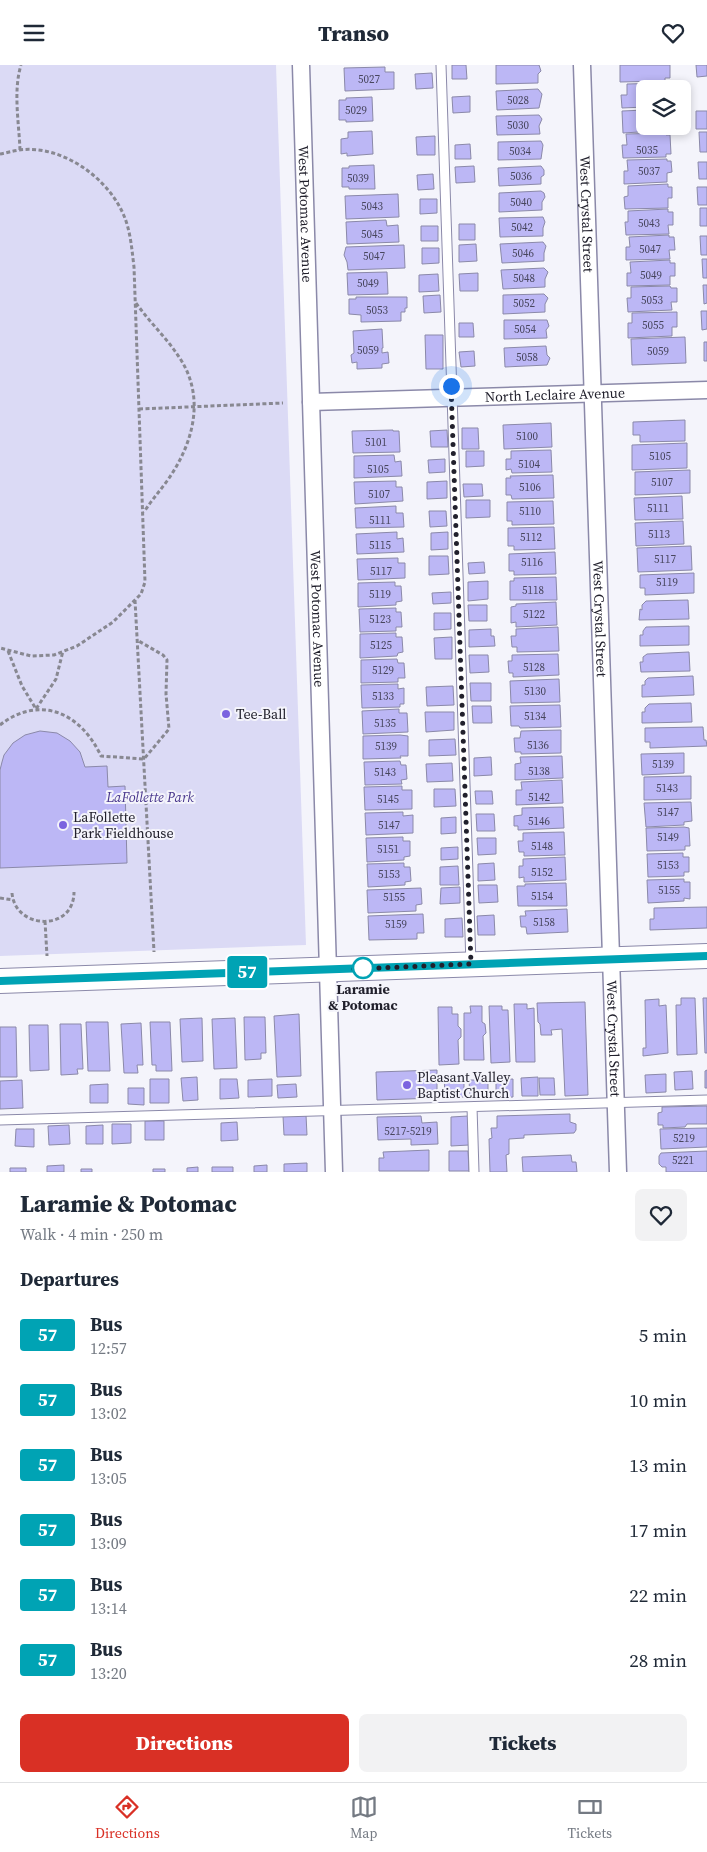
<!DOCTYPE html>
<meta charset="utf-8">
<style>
:root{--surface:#fff;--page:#f2f2f3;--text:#1f2937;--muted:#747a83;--line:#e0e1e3;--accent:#d93025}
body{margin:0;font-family:"Source Serif 4",serif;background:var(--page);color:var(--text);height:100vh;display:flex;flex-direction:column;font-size:19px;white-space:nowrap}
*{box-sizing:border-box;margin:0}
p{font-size:16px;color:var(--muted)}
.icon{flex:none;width:28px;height:28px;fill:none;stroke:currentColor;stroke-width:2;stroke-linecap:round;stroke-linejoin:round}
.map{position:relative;height:1107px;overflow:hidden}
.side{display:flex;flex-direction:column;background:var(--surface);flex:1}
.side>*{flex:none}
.badge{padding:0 10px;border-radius:4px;font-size:18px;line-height:32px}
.fabs{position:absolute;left:636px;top:15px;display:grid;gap:10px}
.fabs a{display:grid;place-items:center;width:55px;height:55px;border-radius:8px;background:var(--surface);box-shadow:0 2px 8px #0003;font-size:25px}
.you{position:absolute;width:25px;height:25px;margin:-12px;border:4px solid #fff;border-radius:50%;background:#1a73e8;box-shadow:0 0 0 8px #1a73e833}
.map>.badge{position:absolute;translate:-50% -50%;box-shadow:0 0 0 2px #fff}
h2{padding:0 20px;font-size:19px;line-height:45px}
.round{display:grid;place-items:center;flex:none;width:52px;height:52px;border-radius:8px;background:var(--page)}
.summary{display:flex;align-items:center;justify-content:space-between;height:85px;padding:0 20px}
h1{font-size:24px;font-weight:800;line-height:38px}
.button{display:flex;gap:10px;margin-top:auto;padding:10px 20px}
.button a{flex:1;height:58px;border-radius:8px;background:var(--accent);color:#fff;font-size:20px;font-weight:800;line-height:58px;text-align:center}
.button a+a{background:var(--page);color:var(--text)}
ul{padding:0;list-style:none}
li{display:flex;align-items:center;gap:15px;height:65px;padding:0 20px}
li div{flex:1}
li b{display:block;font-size:19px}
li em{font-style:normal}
li .badge{min-width:55px;font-weight:700;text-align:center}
header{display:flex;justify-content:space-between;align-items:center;height:65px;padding:0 20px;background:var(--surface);font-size:22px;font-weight:800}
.dock{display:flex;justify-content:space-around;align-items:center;height:70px;border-top:1px solid var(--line);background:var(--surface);font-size:14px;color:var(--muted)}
.dock a{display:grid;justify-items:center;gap:2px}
.dock .selected{color:var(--accent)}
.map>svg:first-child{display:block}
.green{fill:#dbdaf5}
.building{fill:#bcb7f5;stroke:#8b89a9}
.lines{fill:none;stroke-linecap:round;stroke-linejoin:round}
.lane-casing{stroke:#8b89a9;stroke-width:11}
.street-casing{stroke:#8b89a9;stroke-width:19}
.secondary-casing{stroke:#8b89a9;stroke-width:26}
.path{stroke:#888891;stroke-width:3;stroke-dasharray:4 2.5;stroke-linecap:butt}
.lane{stroke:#fff;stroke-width:9}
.street{stroke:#fff;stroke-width:16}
.secondary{stroke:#fff;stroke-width:24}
.line-casing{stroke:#fff;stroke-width:11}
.line{stroke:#00a3b4;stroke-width:8}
.walk{stroke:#21202c;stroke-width:5;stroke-dasharray:0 9}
.poi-dot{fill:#7b64df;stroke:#f4f4fb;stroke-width:2}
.stop-dot{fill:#fff;stroke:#00a3b4;stroke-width:2.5}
.labels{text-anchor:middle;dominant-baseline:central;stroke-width:4;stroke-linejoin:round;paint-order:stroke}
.number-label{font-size:11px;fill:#48465e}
.street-label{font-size:14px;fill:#21202c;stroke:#f4f4fb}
.poi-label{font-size:14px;fill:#21202c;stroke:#f4f4fb;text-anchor:start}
.park-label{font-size:14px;font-style:italic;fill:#47358c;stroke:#f4f4fb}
.stop-label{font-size:14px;font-weight:bold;fill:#21202c;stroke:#f4f4fb}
</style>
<header><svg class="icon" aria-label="menu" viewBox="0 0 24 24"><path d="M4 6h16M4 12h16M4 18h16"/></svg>Transo<svg class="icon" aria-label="heart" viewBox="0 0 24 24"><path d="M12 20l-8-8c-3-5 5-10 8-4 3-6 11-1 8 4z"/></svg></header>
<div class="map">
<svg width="707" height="1107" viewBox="0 0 707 1107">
<rect width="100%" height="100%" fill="#f4f4fb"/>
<path class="green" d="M0,0H276L306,880L0,891Z"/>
<path class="building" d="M452,0H466L467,14H452Z
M496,0H539L541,6L538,9V18L496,19Z
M620,0H670V13H665V16L620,17Z
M696,0H707V11L697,12Z
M385,2V7H394V24L345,26L344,3Z
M432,8L433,23L416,24L415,9Z
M664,18L665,22H670V24H645V42L622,43L621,30H627V19Z
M538,24L542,29L539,43L497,45L496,26Z
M470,31V47L453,48L452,32Z
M372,32L373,56L346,57V55H339V35H346V33Z
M645,45V61H671V65L623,68L622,46Z
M696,46H707V64H696Z
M539,50L542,54L539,61L540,69L497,70L496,51Z
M372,66L373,89L347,91V88L341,89V74L348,73V67Z
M699,67H707V87H700Z
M666,68V70H670L671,89H666V92L623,93L622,80H627L626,69Z
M435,71V90H417L416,72Z
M541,76L543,80L541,94L498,95V77Z
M470,79L471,94H455V80Z
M667,94V96H671L672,107L667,108V117L624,119V106H628L627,95Z
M698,97H707V114H699Z
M374,100L375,124H349V122H342V103H349V101Z
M474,101L475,117L456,118L455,102Z
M541,101L544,105V110L541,112V119L499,121L498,103Z
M433,109L434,124L418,125L417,110Z
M668,119V122H672V133H668V143L625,144L624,132L628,131V121Z
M697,122H707V140H698Z
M541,126L544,128L545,132L542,137V145L499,147V128Z
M398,129L399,152L346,154L345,131Z
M420,134H437V148L420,149Z
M700,143H707V161H700Z
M668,144V147H673V160H668L669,169L626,170L625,157H628V146Z
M543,152L545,157L543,163V171L500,172L499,153Z
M386,155L387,161L398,160L399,177L347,179L346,157Z
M459,159H475V175H459Z
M421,161H438V176H421Z
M669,170V172H674L675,185H669L670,194L626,195V182H630L629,172Z
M700,171H707V190H701Z
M543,177L546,181L544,188V196L502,198L500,179Z
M476,179L477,196L459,197V180Z
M404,180L405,203L348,205L347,197L344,190L346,182Z
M422,183H439V198L422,199Z
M702,194H707V213H703Z
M670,195V198H675V211H670V220L627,221V208H631L630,197Z
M544,203L548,207L545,214V222L503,224L501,205Z
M387,207L388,229L348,230L347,208Z
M478,208V226H460L459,209Z
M438,209L439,226L419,227V210Z
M703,220H707V238L704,239Z
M670,221L671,223H677V237H671L672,245L628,247L627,233H631V222Z
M544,229L548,233L545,239V247L503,249V230Z
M440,230L441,247L424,248L423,231Z
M356,232H407V243H405V247H401V256L361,257V250L349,249V234H356Z
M701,246H707V264L702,265Z
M677,247V262H672V271L628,273V258H632V248Z
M504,255H547L549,261L546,265L547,273L504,274Z
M459,258H473L474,272H459Z
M382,264L383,283H382V288L388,287L389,298L382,299V303L357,304V297L352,298L351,290L354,288L353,266Z
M425,270H443V304H426Z
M685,272L686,298L632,300L631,274Z
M704,277H707V296H704Z
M546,281L547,290L550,293L547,300L505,302L504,283Z
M474,286L475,301L461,302L459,287Z
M685,355V376L640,377V370H633V357Z
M551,358L552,382L504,384L503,360Z
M462,363H478L479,384H462Z
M393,365V366H399L400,387L353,388L352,366Z
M447,365L448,382H431L430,366Z
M687,378V403L632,405V380Z
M551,385L552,407L512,408L511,404L506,405V394H511V386Z
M466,386H484V401L466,402Z
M394,390L395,397L401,396L402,411L354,413V391Z
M445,394V407L429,408L428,395Z
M690,405V428L635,430V407Z
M553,410L554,433L512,434L511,430H506V413H511L510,411Z
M396,416V422H402L403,436L355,439L354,417Z
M447,416V433L427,434V417Z
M463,419H482L483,431L464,432Z
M682,431L683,454L635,455L634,433Z
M466,435H490V452L466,453Z
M553,436L554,459L512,460V456H507V437Z
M396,441V448H403L404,462L356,463L355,443Z
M429,446H446L447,461L430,462Z
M683,456L684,479L636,481L635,458Z
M554,462L555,484L514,485V481H508V463Z
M397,467V474L403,473L404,487L357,489L356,469Z
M448,467V484L431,485V468Z
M691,481L692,505L638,507L637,483Z
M555,487L556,509L514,510V506H509V489Z
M429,491H448L449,509L429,510Z
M398,493V498H405V513L358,515L357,494Z
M484,497L485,508L469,509L468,498Z
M694,508V528L645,530V523H640V510Z
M556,512L557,535H510V516H514V513Z
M488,516V534L468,536V517Z
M395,517V521H401L402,536L396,537V540L358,542V518Z
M451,527V538L433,539L432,528Z
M688,535L689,554L639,555L640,544L642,545V540L646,536Z
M556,537L557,560L516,562V557L511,558V542L516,541V539Z
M468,540H487V556H469Z
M396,543V547H401L402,562H396V566L360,567L359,544Z
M434,548H451V564L434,565Z
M689,561V580L640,581V570H643V566L646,562Z
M558,562L559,586L517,587V582H512L511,571H516V564Z
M491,564V571H494L495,581L469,582V565Z
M396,568V572H402L403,587L398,588L397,591L360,593V569Z
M452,572V594H435L434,573Z
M689,587L690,606L641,607L640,597H643V592L647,589Z
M558,589L559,610L513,612V608H509L508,596H512V590Z
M469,590H488L489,607L470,608Z
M397,594L398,598H404L405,613H398V617L361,618V595Z
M693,611L694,630L642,632V620H645V616L648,613Z
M559,614L560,637L511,638L510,616Z
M470,618H491V636H471Z
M398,619V624L404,623V639H400V642L362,643L361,620Z
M453,621L454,640L427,641L426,622Z
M691,638L692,657L642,658V647H645V643L649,639Z
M560,640L561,662L520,663L519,661H511L510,641Z
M472,641H491L492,658H473Z
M399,644V648H407L408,667L363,669L362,646Z
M425,647H454V665L426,667Z
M703,662L704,675H706L707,681L650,683V677H645V663Z
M561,665V688L521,689V687H515L514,673H520L521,666Z
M40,666L57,668L70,676L80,687L85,702L107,701L108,722L125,721L127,798L0,803V705L2,697L4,690L13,678L25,670Z
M400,670L408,671V691H400L401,693L363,694V671Z
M455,674L456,690L429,691V675Z
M684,688V708L642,710L641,689Z
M562,691L563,713L515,715V699L521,698L520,692Z
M491,692L492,710L474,711V693Z
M400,696L401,700H406L407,714L401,715L402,719L365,720L364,697Z
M452,698L453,716L427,717L426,699Z
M691,711V734L644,735V712Z
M562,715L563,738L516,740V725H522L521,717Z
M402,721V725H412V744L365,745L364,722Z
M434,724H455L456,741L434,742Z
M475,726H492L493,739H476Z
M691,737L692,756L684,757V760L646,762L644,738Z
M563,742L564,763L518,765V761H514V751L522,750V743Z
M403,747V751L413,750V768L366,770L365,748Z
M476,749H494L495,766H477Z
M456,752V768L441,769V753Z
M684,762L689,763L690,781H685V785L647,786L646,763Z
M564,767L565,790L524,791V787H519L518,776H523V768Z
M403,772V776H410V791L404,792V795L367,797L366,773Z
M477,773H496V789L478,790Z
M458,782V794L441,795V783Z
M683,788V792H689V807H684V811L648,812L647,789Z
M565,792L566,815L524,817V812L519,813V801H523V794Z
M404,798V802H410L411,816L405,817V820L368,822L367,799Z
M494,798L495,815L478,816V799Z
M458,801L459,820H440V802Z
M684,814V817H690V834L684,833V836L648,838L647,815Z
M566,818L567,841H518L517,821H525V819Z
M478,820H497L498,837L479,838Z
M460,822V838L440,839L441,823Z
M421,823L422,839L416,840V846L368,848L367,825Z
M707,842V863L650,865V854H654V843Z
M567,844L568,867L527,869L526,862H521L520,851H526L525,846Z
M423,849L424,868H417V874L369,875L368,851Z
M494,850L495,870H478L477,851Z
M462,853L463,872H445V854Z
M681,933H695L697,989L677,990L676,940H681Z
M703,933H707V988H705Z
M659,934V941L666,940L668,988L643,991V983H646L645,935Z
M585,937L588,1030L565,1031L562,964L551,965L552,970H541L540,959L538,957L537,938Z
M514,939H527V944L534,943L535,997H516Z
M470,941H482V957L485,959L486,968L483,971L484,995H464V948H471Z
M489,941H502V945H508L510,997L491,998Z
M438,942H452V949H458V961L461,964V972L458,975L459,999L439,1000Z
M299,949L301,1011L277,1012L274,951Z
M244,952H265L266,988H261V994L245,995Z
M202,953L203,996L182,997L180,954Z
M235,953L237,1003L214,1004L212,954Z
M86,957H108L110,1006H88Z
M150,957H170L172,1006H156V1000H152Z
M141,958L143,1000H137L138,1008H124L121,959Z
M60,959H81L83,1004H77L78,1009L61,1010Z
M29,960H48L49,1005L30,1006Z
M0,962H16L17,1012H0Z
M437,1005V1033L377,1035L376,1007Z
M707,1005V1023H705V1006Z
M692,1006L693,1024L675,1025L674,1007Z
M666,1009V1027L646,1028L645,1010Z
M444,1010H464V1032H445Z
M197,1012L198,1035L183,1036L181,1013Z
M538,1012V1031H522L521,1013Z
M539,1013H554L555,1030H540Z
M150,1014H169V1038H150Z
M220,1014H237L239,1033L220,1034Z
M272,1014V1031L248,1032V1015Z
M513,1014V1032L496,1033V1015Z
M22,1015L23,1043L0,1044V1016Z
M469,1015H488V1032L470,1033Z
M108,1019V1038H90V1020Z
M296,1019L297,1032L278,1033L277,1020Z
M128,1023H144V1040L128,1039Z
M707,1041V1059H687L685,1062L663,1063V1060H658V1048L662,1047V1042Z
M570,1049V1057L576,1059V1065L574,1068L524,1070V1073L509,1074V1089L506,1090L507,1107H490L489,1074L492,1073L491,1063H497V1051Z
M306,1050L307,1070H284L283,1051Z
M421,1051L422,1058L437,1057L438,1079L411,1080V1074L378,1075L377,1052Z
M468,1051L469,1080L451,1081V1052Z
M145,1056H164V1075H145Z
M237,1057L238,1075L221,1076V1058Z
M112,1059H131V1078L112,1079Z
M69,1060L70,1079L49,1080L48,1061Z
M103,1060V1079H86V1061Z
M707,1063V1082L661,1084L660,1064Z
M16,1064H34V1082L15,1081Z
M429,1085V1106H379V1093H384L383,1087Z
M449,1086H468L469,1106H449Z
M707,1086V1107H666V1102H662L659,1099V1091L661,1088Z
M571,1090L572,1097H576L577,1107H523L522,1092Z
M307,1098V1107H284V1099Z
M64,1100V1107H47V1101Z
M267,1100V1107H254V1101Z
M198,1102V1107H187V1103Z
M212,1102H233V1107H212Z
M10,1103H26V1107H10Z
M81,1104H92V1107H81Z
M153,1104H165V1107H153Z"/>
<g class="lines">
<defs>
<path id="lane" d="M441,0L471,899
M472,1042L474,1107
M0,1055L707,1035"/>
<g id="street">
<path id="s1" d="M301,0L334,1107"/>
<path id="s2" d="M582,0L618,1107"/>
<path id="s3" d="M311,337L707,325"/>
</g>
<path id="secondary" d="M0,916L707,891"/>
</defs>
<use href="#lane" class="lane-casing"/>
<use href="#street" class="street-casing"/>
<use href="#secondary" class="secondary-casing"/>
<path class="path" d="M20,85C19,58 13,26 21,0
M0,89C6,88 12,86 19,85C63,79 112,115 126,156C131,171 132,186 134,202L145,517L141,529L113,557L77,581L54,590L31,591L0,583
M136,238C150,258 168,274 181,295C206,335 192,381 167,416C159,427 151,436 144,447
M139,344L283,338
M135,535L154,887
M8,586L22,621L36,644L56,614L63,586
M0,660C40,629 81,648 101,691L144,694L169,664L166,629L167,595L163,590L137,575
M12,828C15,865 74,867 74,827
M0,833L13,835
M45,856L47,891"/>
<use href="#lane" class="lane"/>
<use href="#street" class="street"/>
<use href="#secondary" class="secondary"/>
</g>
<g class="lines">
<defs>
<path id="line" d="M0,916L707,891"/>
</defs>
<use href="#line" class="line-casing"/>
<use href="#line" class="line"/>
<path class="walk" d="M363,903L353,904L471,899L451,321"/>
</g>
<g class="poi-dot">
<circle cx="226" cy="649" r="5"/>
<circle cx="63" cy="760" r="5"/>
<circle cx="407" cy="1020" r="5"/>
</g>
<circle class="stop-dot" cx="363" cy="903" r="10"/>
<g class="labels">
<g class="number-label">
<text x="369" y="14">5027</text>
<text x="518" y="35">5028</text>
<text x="356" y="45">5029</text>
<text x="518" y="60">5030</text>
<text x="647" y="85">5035</text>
<text x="520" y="86">5034</text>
<text x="649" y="106">5037</text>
<text x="521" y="111">5036</text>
<text x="358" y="113">5039</text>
<text x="521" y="137">5040</text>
<text x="372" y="141">5043</text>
<text x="649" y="158">5043</text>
<text x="522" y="162">5042</text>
<text x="372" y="169">5045</text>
<text x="650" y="184">5047</text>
<text x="523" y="188">5046</text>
<text x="374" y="191">5047</text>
<text x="651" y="210">5049</text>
<text x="524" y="213">5048</text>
<text x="368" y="218">5049</text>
<text x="652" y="235">5053</text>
<text x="524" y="238">5052</text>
<text x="377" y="245">5053</text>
<text x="653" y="260">5055</text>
<text x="525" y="264">5054</text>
<text x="368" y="285">5059</text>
<text x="658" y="286">5059</text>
<text x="527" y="292">5058</text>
<text x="527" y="371">5100</text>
<text x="376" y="377">5101</text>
<text x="660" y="391">5105</text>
<text x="529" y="399">5104</text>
<text x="378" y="404">5105</text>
<text x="662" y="417">5107</text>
<text x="530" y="422">5106</text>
<text x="379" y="429">5107</text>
<text x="658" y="443">5111</text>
<text x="530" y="446">5110</text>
<text x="380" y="455">5111</text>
<text x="659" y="469">5113</text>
<text x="531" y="472">5112</text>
<text x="380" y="480">5115</text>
<text x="665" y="494">5117</text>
<text x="532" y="497">5116</text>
<text x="381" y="506">5117</text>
<text x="667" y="517">5119</text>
<text x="533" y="525">5118</text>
<text x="380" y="529">5119</text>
<text x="534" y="549">5122</text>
<text x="380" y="554">5123</text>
<text x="381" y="580">5125</text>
<text x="534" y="602">5128</text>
<text x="383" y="605">5129</text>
<text x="535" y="626">5130</text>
<text x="383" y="631">5133</text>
<text x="535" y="651">5134</text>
<text x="385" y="658">5135</text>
<text x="538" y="680">5136</text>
<text x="386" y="681">5139</text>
<text x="663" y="699">5139</text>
<text x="539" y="706">5138</text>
<text x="385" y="707">5143</text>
<text x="667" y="723">5143</text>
<text x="539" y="732">5142</text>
<text x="388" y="734">5145</text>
<text x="668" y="747">5147</text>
<text x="539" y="756">5146</text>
<text x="389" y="760">5147</text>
<text x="668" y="772">5149</text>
<text x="542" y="781">5148</text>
<text x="388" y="784">5151</text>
<text x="668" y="800">5153</text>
<text x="542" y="807">5152</text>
<text x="389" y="809">5153</text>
<text x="669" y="825">5155</text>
<text x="542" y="831">5154</text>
<text x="394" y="832">5155</text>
<text x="544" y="857">5158</text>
<text x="396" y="859">5159</text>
<text x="408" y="1066">5217-5219</text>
<text x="684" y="1073">5219</text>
<text x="683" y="1095">5221</text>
</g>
<g class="street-label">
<text stroke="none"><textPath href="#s1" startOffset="149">West Potomac Avenue</textPath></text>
<text stroke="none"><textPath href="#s2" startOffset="149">West Crystal Street</textPath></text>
<text stroke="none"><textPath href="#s3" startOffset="244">North Leclaire Avenue</textPath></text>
<text stroke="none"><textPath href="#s2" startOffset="554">West Crystal Street</textPath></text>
<text stroke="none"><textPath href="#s1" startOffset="554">West Potomac Avenue</textPath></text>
<text stroke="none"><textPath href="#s2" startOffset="974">West Crystal Street</textPath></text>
</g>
<g class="poi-label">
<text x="236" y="649">Tee-Ball</text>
<text x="73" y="752">LaFollette<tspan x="73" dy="16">Park Fieldhouse</tspan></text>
<text x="417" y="1012">Pleasant Valley<tspan x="417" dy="16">Baptist Church</tspan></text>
</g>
<g class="park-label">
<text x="150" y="732">LaFollette Park</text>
</g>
<g class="stop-label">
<text x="363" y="924">Laramie<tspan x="363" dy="16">&amp; Potomac</tspan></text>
</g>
</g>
</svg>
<div class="fabs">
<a><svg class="icon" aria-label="layers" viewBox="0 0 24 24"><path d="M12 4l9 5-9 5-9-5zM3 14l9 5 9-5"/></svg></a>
</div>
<div class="you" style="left:451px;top:321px"></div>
<b class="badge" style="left:247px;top:907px;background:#00a3b4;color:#fff">57</b>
</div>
<section class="side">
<div class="summary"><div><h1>Laramie &amp; Potomac</h1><p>Walk · 4 min · 250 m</p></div><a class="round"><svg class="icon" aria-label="heart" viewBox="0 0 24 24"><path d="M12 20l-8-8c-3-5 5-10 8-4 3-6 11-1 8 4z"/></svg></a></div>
<h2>Departures</h2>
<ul>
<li><span class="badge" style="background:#00a3b4;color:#fff">57</span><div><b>Bus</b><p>12:57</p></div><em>5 min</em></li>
<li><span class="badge" style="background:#00a3b4;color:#fff">57</span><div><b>Bus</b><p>13:02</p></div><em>10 min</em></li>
<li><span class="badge" style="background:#00a3b4;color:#fff">57</span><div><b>Bus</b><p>13:05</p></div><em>13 min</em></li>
<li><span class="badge" style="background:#00a3b4;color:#fff">57</span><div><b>Bus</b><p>13:09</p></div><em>17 min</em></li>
<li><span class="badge" style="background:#00a3b4;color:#fff">57</span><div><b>Bus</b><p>13:14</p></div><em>22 min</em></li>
<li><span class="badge" style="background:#00a3b4;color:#fff">57</span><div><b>Bus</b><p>13:20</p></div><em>28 min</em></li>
</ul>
<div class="button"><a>Directions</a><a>Tickets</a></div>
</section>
<nav class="dock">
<a class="selected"><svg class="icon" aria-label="directions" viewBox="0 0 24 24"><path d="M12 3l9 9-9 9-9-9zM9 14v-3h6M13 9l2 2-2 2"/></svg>Directions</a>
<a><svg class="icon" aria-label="map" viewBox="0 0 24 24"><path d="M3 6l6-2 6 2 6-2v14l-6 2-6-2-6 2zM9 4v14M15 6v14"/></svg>Map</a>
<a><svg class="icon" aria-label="tickets" viewBox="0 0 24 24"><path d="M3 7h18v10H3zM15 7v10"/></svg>Tickets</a>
</nav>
